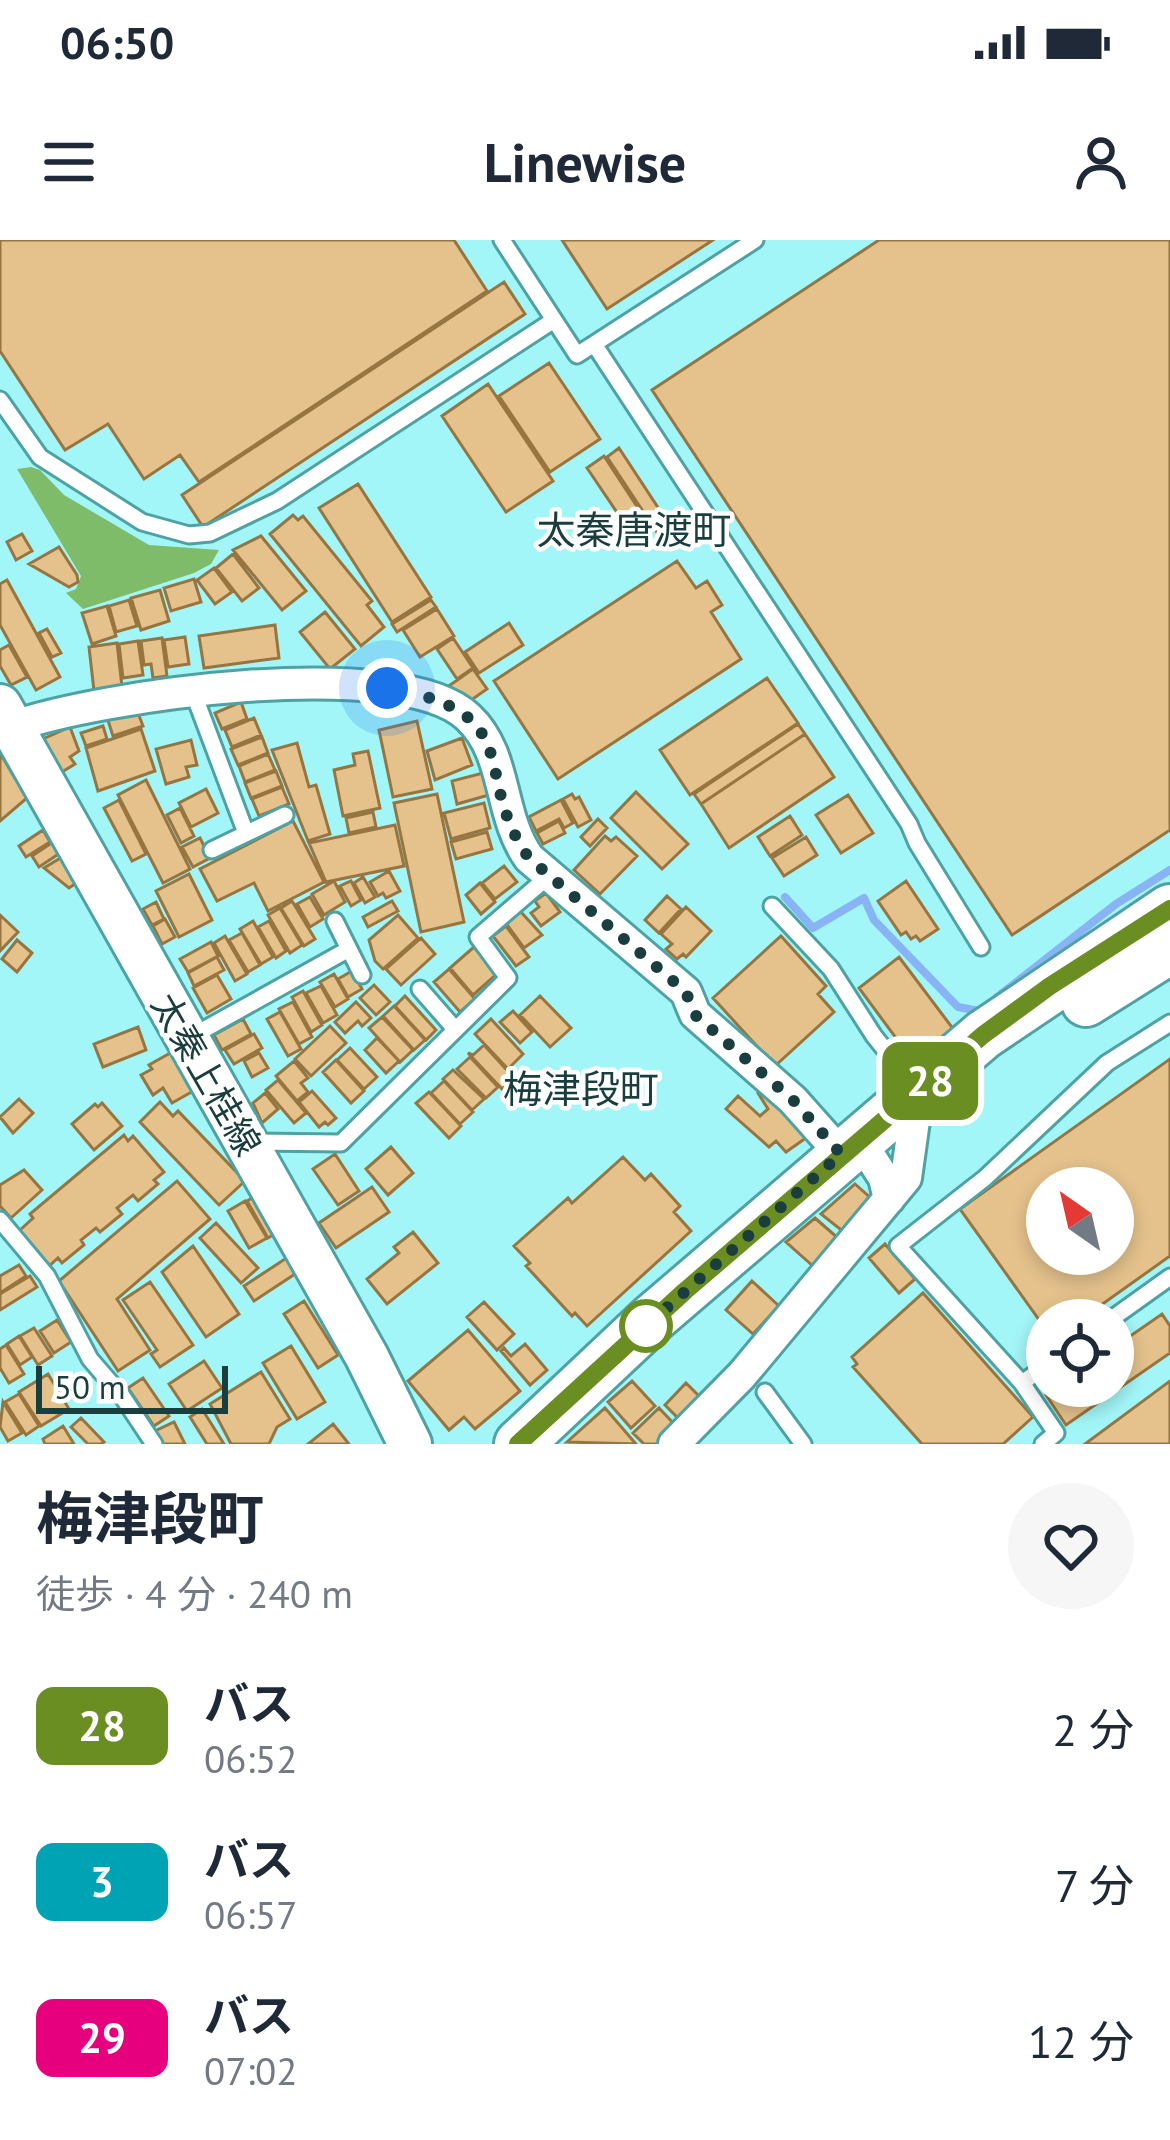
<!DOCTYPE html>
<html lang="ja">
<meta charset="utf-8">
<style>
:root{--surface:#fff;--page:#f6f6f7;--text:#1f2937;--muted:#747a83}
body{margin:0;font-family:"PT Sans","Noto Sans JP",sans-serif;background:var(--page);color:var(--text);height:100vh;display:flex;flex-direction:column;font-size:45px;white-space:nowrap}
*{box-sizing:border-box;margin:0}
p{font-size:39px;color:var(--muted)}
.icon{flex:none;width:66px;height:66px;fill:none;stroke:currentColor;stroke-width:2;stroke-linecap:round;stroke-linejoin:round}
.map{position:relative;height:1204px;overflow:hidden}
.sheet{display:flex;flex-direction:column;background:var(--surface);flex:1}
.sheet>*{flex:none}
.badge{padding:0 24px;border-radius:18px;font-size:42px;line-height:78px}
.needle{width:78px;rotate:326deg}
.controls{position:absolute;left:1026px;top:927px;display:grid;gap:24px}
.controls a{display:grid;place-items:center;width:108px;height:108px;border-radius:50%;background:var(--surface);box-shadow:0 6px 18px #0003;font-size:60px}
.scale{position:absolute;left:36px;bottom:30px;width:192px;box-sizing:border-box;padding-left:12px;border:6px solid #1a3d3e;border-top:0;font-size:33px;line-height:42px;white-space:nowrap;color:#1a3d3e;-webkit-text-stroke:9px #fff;paint-order:stroke}
.you{position:absolute;width:60px;height:60px;margin:-30px;border:9px solid #fff;border-radius:50%;background:#1a73e8;box-shadow:0 0 0 18px #1a73e833}
.map>.badge{position:absolute;translate:-50% -50%;box-shadow:0 0 0 6px #fff}
.round{display:grid;place-items:center;flex:none;width:126px;height:126px;border-radius:63px;background:var(--page)}
.head{display:flex;align-items:center;justify-content:space-between;height:204px;padding:0 36px}
h1{font-size:57px;font-weight:700;line-height:90px}
ul{padding:0;list-style:none}
li{display:flex;align-items:center;gap:36px;height:156px;padding:0 36px}
li div{flex:1}
li b{display:block;font-size:45px}
li em{font-style:normal}
li .badge{min-width:132px;font-weight:700;text-align:center}
.status{display:flex;justify-content:space-between;align-items:center;height:84px;padding:0 60px;background:var(--surface);direction:ltr}
.status svg{height:33px;fill:currentColor}
header{display:flex;justify-content:space-between;align-items:center;height:156px;padding:0 36px;background:var(--surface);font-size:54px;font-weight:700}
.map>svg:first-child{display:block}
.forest{fill:#7ebc69}
.lines{fill:none;stroke-linecap:round;stroke-linejoin:round}
.stream{stroke:#88b4f5;stroke-width:8}
.building{fill:#e5c28c;stroke:#967541;stroke-width:3;fill-rule:evenodd}
.service-casing{stroke:#4ea2a4;stroke-width:21}
.minor-casing{stroke:#4ea2a4;stroke-width:36}
.secondary-casing{stroke:#4ea2a4;stroke-width:48}
.primary-casing{stroke:#4ea2a4;stroke-width:54}
.service{stroke:#fff;stroke-width:15}
.minor{stroke:#fff;stroke-width:30}
.secondary{stroke:#fff;stroke-width:42}
.primary{stroke:#fff;stroke-width:48}
.line-casing{stroke:#fff;stroke-width:27}
.line{stroke:#6b8e23;stroke-width:18}
.walk{stroke:#1a3d3e;stroke-width:12;stroke-dasharray:0 21.6}
.stop-dot{fill:#fff;stroke:#6b8e23;stroke-width:6}
.labels{text-anchor:middle;dominant-baseline:central;stroke-width:9;stroke-linejoin:round;paint-order:stroke}
.street-label{font-size:36px;fill:#1a3d3e;stroke:#fff}
.neighbourhood-label{font-size:39px;fill:#1a3d3e;stroke:#fff}
</style>
<div class="status"><b>06:50</b><svg viewBox="0 0 49 12"><path d="M0 12V9h3v3zM5 12V6h3v6zM10 12V3h3v9zM15 12V0h3v12zM26 1h20v11H26zM47 4h2v5h-2z"/></svg></div>
<header><svg class="icon" aria-label="menu" viewBox="0 0 24 24"><path d="M4 6h16M4 12h16M4 18h16"/></svg>Linewise<svg class="icon" aria-label="person" viewBox="0 0 24 24"><circle cx="12" cy="8" r="4"/><path d="M4 21q1-7 8-7t8 7"/></svg></header>
<div class="map">
<svg width="1170" height="1204" viewBox="0 0 1170 1204">
<rect width="100%" height="100%" fill="#a3f6f8"/>
<path class="forest" d="M31,227L40,230L64,255L149,305L219,310L211,324L194,333L83,369L66,353L76,349L81,336L17,229Z"/>
<g class="lines">
<path class="stream" d="M785,657L813,688L864,658L874,680L958,767L979,771
M996,758L1116,664L1170,630"/>
</g>
<path class="building" d="M0,0H454L487,51L199,242L180,215L144,239L108,184L65,210L0,111Z
M562,0H713L607,69Z
M879,0H1170V590L1012,695L652,150Z
M504,42L525,74L203,287L182,255Z
M549,123L600,199L550,232L499,156Z
M488,144L553,241L506,272L442,176Z
M619,208L676,295L664,303L607,217Z
M604,216L653,291L637,302L587,228Z
M358,244L431,357L392,382L319,268Z
M293,275L298,280L303,276L372,361L367,365L384,387L361,406L270,294Z
M22,294L32,311L16,320L7,302Z
M261,296L306,351L282,370L233,310Z
M59,307L77,335L78,342L69,347L29,324Z
M233,314L259,348L242,361L216,328Z
M677,321L696,348L707,341L722,365L711,372L741,419L558,539L494,441Z
M214,328L232,352L215,364L197,340Z
M194,339L201,362L171,371L164,348Z
M7,340L60,437L36,450L0,385V344Z
M160,350L169,381L141,390L131,358Z
M129,360L137,386L116,392L109,366Z
M431,360L436,367L397,392L392,384Z
M107,366L116,396L92,404L82,373Z
M437,369L454,396L420,417L403,390Z
M325,372L355,409L330,429L300,392Z
M509,383L523,405L479,433L465,412Z
M275,385L279,418L204,428L199,396Z
M47,389L61,413L52,417L39,393Z
M185,397L189,424L168,427L164,400Z
M162,398L167,436L153,438L151,424L144,425L141,401Z
M453,398L473,428L457,439L437,409Z
M138,401L143,435L123,438L119,404Z
M117,403L122,447L94,451L89,407Z
M9,405L27,437L11,445L0,426V410Z
M473,429L487,449L467,463L461,455L454,460L446,448Z
M767,438L798,483L690,555L660,510Z
M241,462L247,479L222,489L215,473Z
M135,465L143,486L113,496L106,474Z
M254,478L261,495L232,507L225,490Z
M417,481L432,549L393,557L379,490Z
M798,484L805,494L701,564L694,554Z
M103,486L107,499L86,506L81,493Z
M70,487L79,511L70,517L75,524L62,532L43,499Z
M141,489L155,531L98,551L86,508Z
M805,494L834,537L729,608L701,564Z
M262,497L268,513L238,525L231,509Z
M462,498L472,525L435,540L427,511Z
M191,500L197,525L186,527L189,537L166,544L156,509Z
M297,503L309,547L316,545L330,594L308,601L272,510Z
M368,511L380,568L343,576L334,530L355,525L353,514Z
M0,513L27,558L0,581Z
M268,514L275,530L245,542L239,526Z
M276,531L282,546L251,558L245,543Z
M483,533L489,555L457,564L452,541Z
M146,540L190,629L163,643L118,555Z
M282,547L289,564L259,576L252,559Z
M206,549L218,573L191,587L179,563Z
M636,552L688,604L662,629L611,578Z
M437,554L464,682L421,692L394,563Z
M572,554L575,559L579,557L591,580L578,587L563,559Z
M848,555L873,593L841,613L816,575Z
M119,560L146,614L132,621L104,568Z
M561,560L573,583L564,588L559,579L536,591L529,577Z
M484,563L490,588L451,599L444,573Z
M180,568L194,596L181,603L167,575Z
M373,572L376,587L349,593L346,578Z
M790,576L802,595L770,616L758,597Z
M598,579L607,588L590,606L581,597Z
M293,581L324,642L268,671L254,643L217,661L200,629Z
M559,581L565,593L543,604L537,593Z
M395,585L404,626L326,642L309,603Z
M43,590L50,602L26,617L19,606Z
M487,592L492,609L456,619L451,602Z
M605,596L611,601L616,597L637,616L600,654L574,630Z
M806,597L817,615L784,636L772,618Z
M200,598L210,618L193,627L182,607Z
M53,602L60,613L39,627L32,616Z
M62,617L78,642L69,648L44,628Z
M504,626L517,642L495,659L482,643Z
M389,631L400,651L386,658L383,653L378,656L370,642Z
M189,634L212,680L179,697L156,651Z
M363,637L375,657L365,663L354,643Z
M334,641L345,662L324,675L312,654Z
M351,641L361,660L351,666L340,646Z
M906,641L938,689L920,701L916,696L911,699L906,692L901,695L878,661Z
M480,643L495,662L481,674L466,655Z
M546,653L560,672L541,686L531,673L539,667L535,661Z
M667,656L681,669L659,693L645,680Z
M310,657L323,679L310,687L297,664Z
M292,661L315,699L304,706L281,668Z
M392,661L398,671L368,687L363,677Z
M156,662L164,679L152,685L143,669Z
M686,667L711,691L686,717L683,714L677,719L666,709L672,704L661,694Z
M280,668L302,705L290,713L268,675Z
M520,671L542,695L524,708L505,682Z
M0,675L18,692L0,711Z
M398,675L418,698L383,729L375,721L369,700Z
M165,679L175,697L162,704L153,686Z
M253,681L273,717L261,724L240,689Z
M269,681L286,711L276,718L258,687Z
M506,686L529,717L516,726L493,696Z
M242,693L260,725L248,732L229,700Z
M225,696L247,734L235,741L214,703Z
M781,696L826,746L818,754L834,772L775,826L713,758Z
M421,698L435,714L401,745L386,729Z
M17,700L32,713L17,732L2,719Z
M211,702L218,716L188,732L180,719Z
M474,707L497,734L473,755L450,728Z
M217,717L224,730L194,746L188,733Z
M899,717L954,790L913,821L859,748Z
M449,729L475,759L460,772L434,742Z
M352,731L362,749L348,757L338,739Z
M334,734L348,759L335,767L320,742Z
M217,735L231,759L207,773L193,748Z
M374,745L390,762L376,775L360,758Z
M321,746L337,775L323,783L306,753Z
M303,751L322,785L311,792L292,757Z
M405,756L436,790L426,800L395,766Z
M540,756L571,788L550,807L520,775Z
M293,762L312,797L299,804L279,769Z
M356,762L371,778L362,786L358,781L345,793L335,782Z
M394,766L425,800L414,810L383,776Z
M513,771L532,792L520,803L500,782Z
M280,772L301,809L288,816L267,779Z
M382,777L413,810L400,822L369,788Z
M243,779L251,794L222,810L214,795Z
M491,779L523,814L508,829L475,794Z
M330,786L346,803L311,836L295,819Z
M138,787L146,810L103,827L94,804Z
M254,794L262,808L234,824L225,810Z
M377,798L399,821L386,833L365,810Z
M484,805L514,838L502,849L468,813L473,815Z
M350,808L377,837L364,849L337,820Z
M172,812L195,850L172,863L163,848L153,855L141,835L152,829L149,825Z
M259,813L268,828L252,837L244,821Z
M470,817L498,847L486,858L457,829Z
M1170,819V1016L1080,1080H1047V1091L960,969ZM1047,948H1113V1014H1047Z
M336,820L364,851L351,863L323,832Z
M294,821L308,838L301,843L308,852L297,861L276,836Z
M453,830L484,859L472,870L443,839Z
M278,840L306,873L294,883L266,850Z
M444,841L473,872L460,884L431,853Z
M767,844L813,893L786,912L776,901L769,907L726,869L738,856L760,876L768,869L758,853Z
M312,851L336,878L328,885L325,882L319,887L299,862Z
M429,852L461,886L449,898L416,863Z
M265,853L278,869L262,883L253,863Z
M19,859L33,873L13,893L0,877Z
M160,862L173,876L178,871L245,941L219,965L140,882Z
M102,863L122,886L94,910L72,884L95,864L98,867Z
M124,895L128,901L133,896L164,932L154,940L158,944L138,961L133,955L117,968L122,974L100,992L96,988L81,1000L84,1005L62,1023L58,1018L49,1026L19,991L33,978L30,974Z
M391,907L413,933L388,955L366,929Z
M335,914L359,951L338,965L313,929Z
M623,917L645,940L651,934L680,966L674,972L691,991L587,1086L575,1073L572,1076L526,1026L530,1023L514,1006L568,958L572,963Z
M24,930L42,950L11,978L0,966V945Z
M177,941L210,979L117,1059L150,1110L118,1131L59,1041Z
M855,944L873,960L845,993L821,974Z
M372,947L389,972L336,1008L319,983Z
M257,955L278,992L268,998L247,961Z
M245,961L267,998L249,1008L228,971Z
M815,978L839,999L814,1027L786,1002Z
M216,983L258,1028L241,1043L200,998Z
M413,992L438,1023L387,1064L367,1039L399,1013L394,1007Z
M885,1004L915,1039L899,1053L869,1018Z
M193,1006L239,1074L206,1097L162,1032Z
M288,1017L298,1032L254,1061L244,1046Z
M19,1025L26,1036L0,1053V1036Z
M30,1036L37,1047L0,1070V1054Z
M752,1041L779,1066L753,1094L726,1070Z
M150,1042L193,1105L160,1127L151,1114L157,1110L123,1060Z
M923,1053L1033,1177L1003,1204H922L853,1127L857,1124L852,1117Z
M304,1061L338,1115L318,1128L284,1074Z
M484,1062L514,1094L497,1110L467,1077Z
M1162,1074L1170,1086V1113L1066,1185L1046,1155L1059,1146H1113V1108Z
M57,1080L71,1102L54,1113L40,1091Z
M34,1088L52,1116L38,1125L20,1096Z
M468,1090L520,1151L475,1189L464,1177L449,1190L408,1141Z
M19,1096L32,1117L20,1125L7,1104Z
M525,1104L547,1130L530,1145L501,1111L504,1108L511,1116Z
M6,1105L24,1134L9,1143L0,1128V1109Z
M291,1106L325,1162L297,1179L263,1123Z
M204,1121L222,1148L187,1171L169,1144Z
M261,1132L290,1179L277,1187L269,1204H231L210,1164Z
M48,1134L69,1169L41,1186L19,1152Z
M143,1138L169,1176L154,1186L128,1148Z
M632,1141L655,1166L631,1188L608,1162Z
M1170,1141V1204H1085Z
M686,1143L702,1159L681,1181L665,1165Z
M19,1154L39,1186L26,1195L5,1162Z
M3,1162L22,1193L8,1201L0,1187Z
M605,1168L636,1204L567,1202Z
M659,1168L676,1186L658,1204H644L633,1193Z
M202,1169L224,1204H207L190,1177Z
M81,1178L104,1202L101,1204H88L71,1187Z
M174,1182L185,1204H161L155,1191Z
M333,1184L349,1204H308Z
M63,1186L74,1204H45L43,1199Z"/>
<g class="lines">
<defs>
<path id="service" d="M502,0L577,115L755,0
M594,104L909,584L917,603L981,707
M0,160L40,217L142,282L189,295L210,293L277,261L554,80
M193,452L246,593
M212,610L285,575
M772,666L831,729L874,796L914,846
M335,681L362,735
M420,749L455,789
M189,798L349,709
M249,902L341,903L508,738L478,697L550,635
M0,980L47,1036L90,1119L122,1156L154,1204
M1110,1080L1170,1037
M1022,1143L1047,1125
M765,1152L803,1204
M1043,1204L1056,1193L1022,1143L898,1006L985,938L1107,823L1170,783"/>
<path id="minor" d="M12,487C97,456 400,412 468,477C508,514 498,575 529,618L686,752L695,774L793,860L841,914
M859,899L884,938L889,959
M674,1204L742,1135L906,938L918,852"/>
<path id="secondary" d="M0,466L367,1117L410,1204"/>
<path id="primary" d="M1086,762L1170,709
M519,1204L653,1078L983,795L1170,669"/>
</defs>
<use href="#service" class="service-casing"/>
<use href="#minor" class="minor-casing"/>
<use href="#secondary" class="secondary-casing"/>
<use href="#primary" class="primary-casing"/>
<use href="#service" class="service"/>
<use href="#minor" class="minor"/>
<use href="#secondary" class="secondary"/>
<use href="#primary" class="primary"/>
</g>
<g class="lines">
<defs>
<path id="line" d="M518,1204L685,1051L983,795L1050,746L1170,669"/>
</defs>
<use href="#line" class="line-casing"/>
<use href="#line" class="line"/>
<path class="walk" d="M387,448C532,472 469,535 529,618L686,752L694,774L793,860L841,914L646,1086"/>
</g>
<circle class="stop-dot" cx="646" cy="1086" r="24"/>
<g class="labels">
<g class="street-label">
<text transform="translate(207 834) rotate(60)">太秦上桂線</text>
</g>
<g class="neighbourhood-label">
<text x="634" y="289">太秦唐渡町</text>
<text x="581" y="848">梅津段町</text>
</g>
</g>
</svg>
<div class="controls">
<a><svg class="needle" viewBox="-14 -14 28 28"><path d="M0-13l5 13h-10z" fill="#e53935"/><path d="M0 13l5-13h-10z" fill="#747a83"/></svg></a>
<a><svg class="icon" aria-label="locate" viewBox="0 0 24 24"><circle cx="12" cy="12" r="6"/><path d="M12 2v4M12 18v4M2 12h4M18 12h4"/></svg></a>
</div>
<div class="scale">50 m</div>
<div class="you" style="left:387px;top:448px"></div>
<b class="badge" style="left:930px;top:841px;background:#6b8e23;color:#fff">28</b>
</div>
<section class="sheet">
<div class="head"><div><h1>梅津段町</h1><p>徒歩 · 4 分 · 240 m</p></div><a class="round"><svg class="icon" aria-label="heart" viewBox="0 0 24 24"><path d="M12 20l-8-8c-3-5 5-10 8-4 3-6 11-1 8 4z"/></svg></a></div>
<ul>
<li><span class="badge" style="background:#6b8e23;color:#fff">28</span><div><b>バス</b><p>06:52</p></div><em>2 分</em></li>
<li><span class="badge" style="background:#00a3b4;color:#fff">3</span><div><b>バス</b><p>06:57</p></div><em>7 分</em></li>
<li><span class="badge" style="background:#e6007e;color:#fff">29</span><div><b>バス</b><p>07:02</p></div><em>12 分</em></li>
</ul>
</section>
